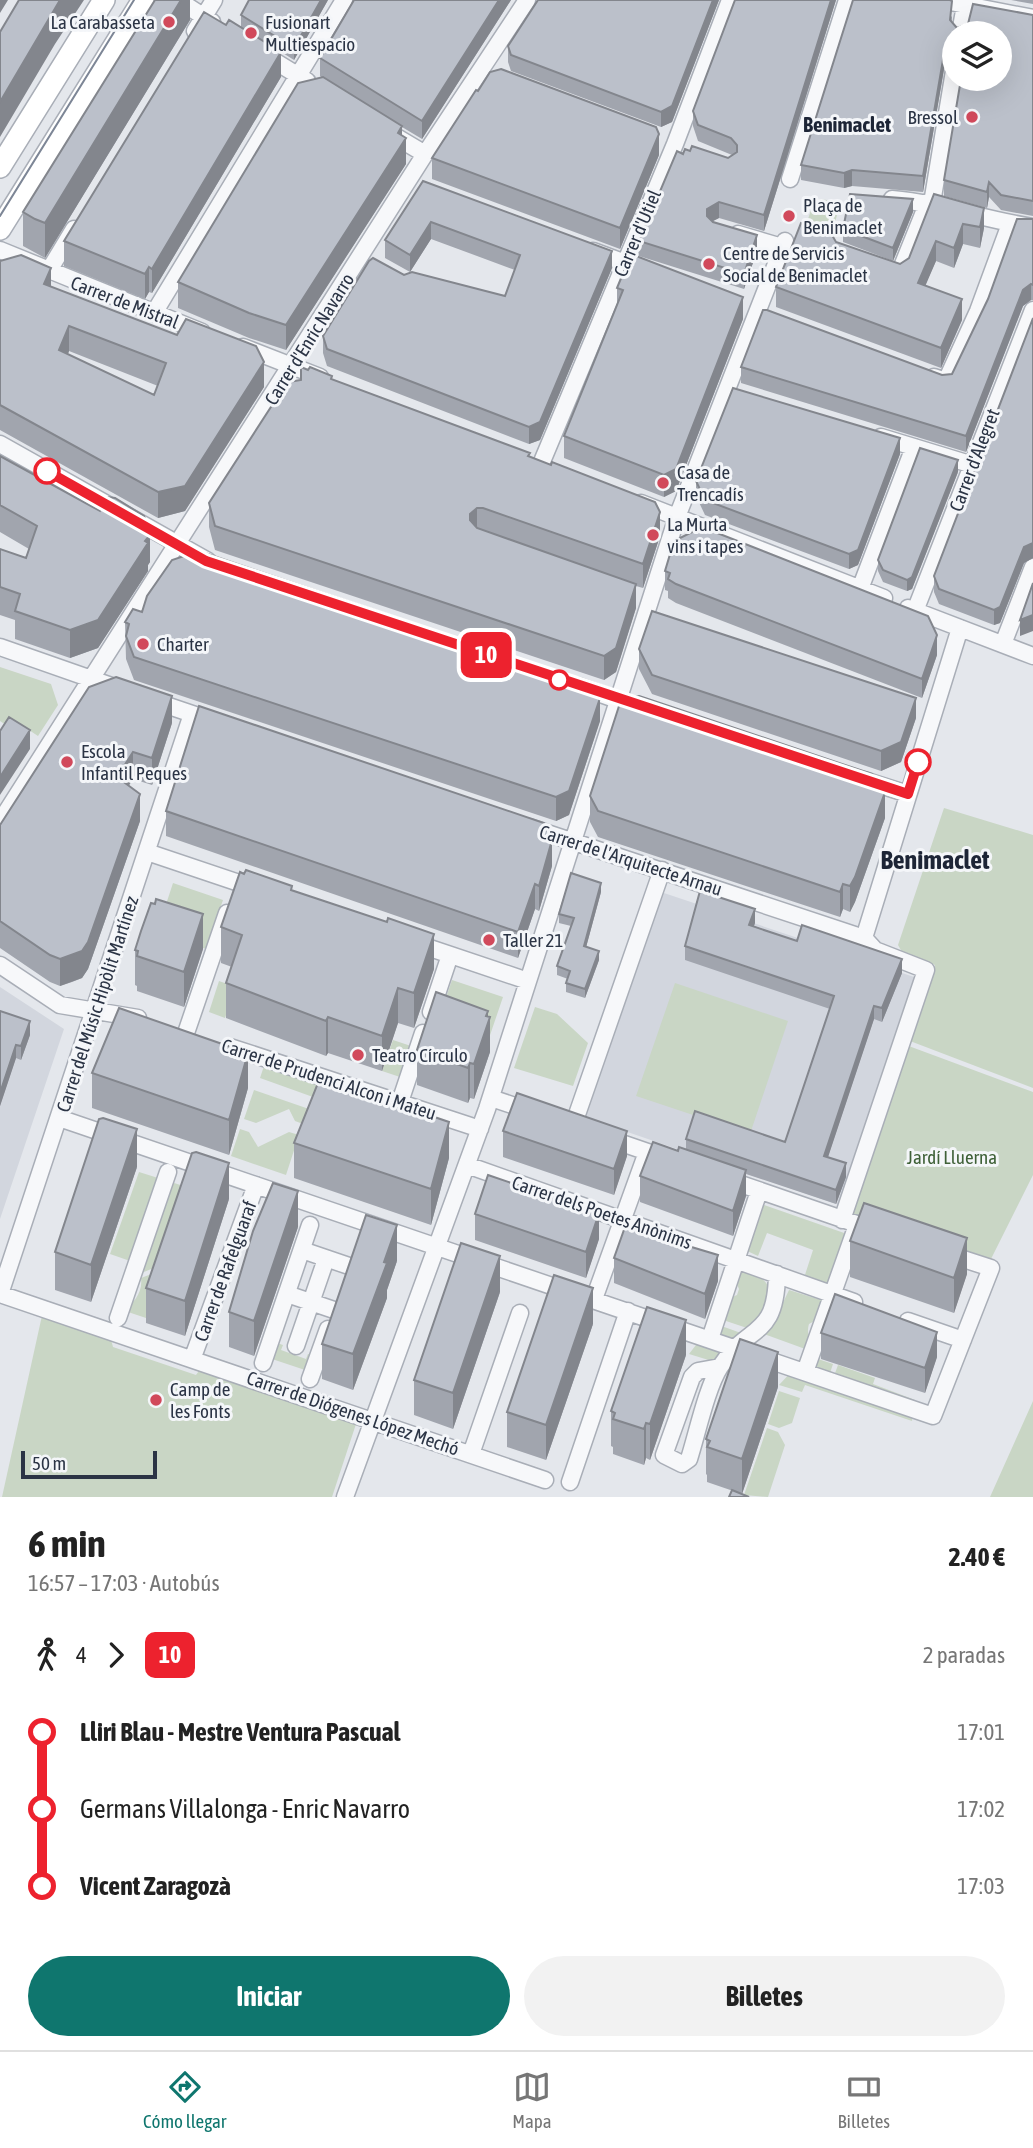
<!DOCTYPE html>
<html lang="es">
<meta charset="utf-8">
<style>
:root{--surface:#fff;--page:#f2f2f2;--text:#222;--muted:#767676;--line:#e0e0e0;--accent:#0f766e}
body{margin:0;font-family:"Asap Condensed",sans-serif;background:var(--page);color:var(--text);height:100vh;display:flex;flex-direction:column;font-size:26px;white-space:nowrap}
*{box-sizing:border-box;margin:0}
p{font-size:23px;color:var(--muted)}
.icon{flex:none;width:38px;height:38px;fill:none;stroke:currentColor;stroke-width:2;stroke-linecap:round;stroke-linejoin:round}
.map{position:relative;height:1497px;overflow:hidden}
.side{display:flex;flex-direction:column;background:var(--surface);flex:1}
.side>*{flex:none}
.badge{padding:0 14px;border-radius:10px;font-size:24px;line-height:46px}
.controls{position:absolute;left:942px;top:21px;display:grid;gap:14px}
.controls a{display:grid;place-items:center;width:70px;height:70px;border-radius:50%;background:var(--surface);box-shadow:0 7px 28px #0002;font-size:35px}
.scale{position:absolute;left:21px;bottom:18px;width:136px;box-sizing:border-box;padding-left:7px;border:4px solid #2b3445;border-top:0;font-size:19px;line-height:24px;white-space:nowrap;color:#2b3445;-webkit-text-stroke:5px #f4f6f9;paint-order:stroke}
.map>.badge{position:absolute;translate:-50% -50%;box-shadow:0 0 0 4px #fff}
.legs{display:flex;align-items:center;gap:10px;height:77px;padding:0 28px;font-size:23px}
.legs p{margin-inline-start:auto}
.headline{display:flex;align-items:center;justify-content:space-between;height:119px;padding:0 28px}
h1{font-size:38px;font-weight:700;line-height:52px}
.primary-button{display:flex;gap:14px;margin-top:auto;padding:14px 28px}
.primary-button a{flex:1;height:80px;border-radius:42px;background:var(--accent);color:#fff;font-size:28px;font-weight:700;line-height:80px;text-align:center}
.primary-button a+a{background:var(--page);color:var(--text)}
ul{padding:0 28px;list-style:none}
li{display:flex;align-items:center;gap:24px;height:77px;font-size:26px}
li i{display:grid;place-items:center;width:10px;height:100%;margin:0 9px;background:currentColor}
li i::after{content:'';width:18px;height:18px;margin:-9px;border:5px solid;border-radius:50%;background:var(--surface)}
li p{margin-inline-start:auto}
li:first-child i{background:linear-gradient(#0000 50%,currentColor 0)}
li:last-child i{background:linear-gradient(currentColor 50%,#0000 0)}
.menu{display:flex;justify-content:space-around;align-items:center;height:98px;border-top:2px solid var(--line);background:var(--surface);font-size:19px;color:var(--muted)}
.menu a{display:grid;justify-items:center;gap:4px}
.menu .current{color:var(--accent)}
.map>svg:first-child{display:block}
.built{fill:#d2d6de}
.green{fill:#c9d6c5}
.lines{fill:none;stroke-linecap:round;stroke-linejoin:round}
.street-casing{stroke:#a9aeb7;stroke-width:19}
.secondary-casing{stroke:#a9aeb7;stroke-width:24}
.street{stroke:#f7f8fa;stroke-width:16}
.secondary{stroke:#fff;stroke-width:21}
.tram{stroke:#7d8696;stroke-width:2}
.wall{fill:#a1a5ae;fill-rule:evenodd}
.shaded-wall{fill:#83868d}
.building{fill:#bbc0ca;stroke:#83868d;stroke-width:2;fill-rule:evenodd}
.line-1-casing{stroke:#fff;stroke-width:16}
.line-1{stroke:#ed222e;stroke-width:10}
.poi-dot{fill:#d1495b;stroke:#f4f6f9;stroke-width:2.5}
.stop-1-dot{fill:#fff;stroke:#ed222e;stroke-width:3.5}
.labels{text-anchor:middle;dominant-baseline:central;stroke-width:6;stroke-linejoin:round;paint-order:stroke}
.poi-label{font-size:19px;fill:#2b3445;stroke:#f4f6f9;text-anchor:start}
.street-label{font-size:19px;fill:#2b3445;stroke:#f4f6f9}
.park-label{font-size:19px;fill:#3f6138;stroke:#f4f6f9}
.neighbourhood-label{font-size:21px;font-weight:bold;fill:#1d2536;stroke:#f4f6f9}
.district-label{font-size:26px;font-weight:bold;fill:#1d2536;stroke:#f4f6f9}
</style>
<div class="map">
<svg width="1033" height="1497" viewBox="0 0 1033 1497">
<rect width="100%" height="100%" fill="#e4e7ec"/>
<path class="built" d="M661,892L920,979L842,1206L584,1117Z
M0,987L64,1029L0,1219Z"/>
<path class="green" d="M820,199L833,201L839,207L831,239L806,225L813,204Z
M0,667L51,684L58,705L38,736L23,726L18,733L0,721Z
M944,808L1033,835V1088L910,1041L935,965L902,952L898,945Z
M173,883L223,900L206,949L157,932Z
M452,980L503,997L487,1044L436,1027Z
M219,981L236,987L225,1018L209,1012Z
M675,983L788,1021L750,1134L636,1096Z
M535,1007L557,1014L588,1043L573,1086L514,1068Z
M393,1040L411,1046L400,1077L382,1071Z
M906,1045L1033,1092V1175L989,1263L846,1217Z
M264,1066L317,1085L313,1097L260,1078Z
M254,1090L309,1109L303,1124L295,1121L289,1109L256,1123L244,1119Z
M240,1129L249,1132L258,1147L289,1132L299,1135L286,1175L231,1156Z
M139,1172L190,1188L166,1263L139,1274L133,1262L110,1254Z
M761,1204L847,1234L829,1287L804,1278L813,1250L767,1233L758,1256L745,1250Z
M739,1266C779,1280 779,1304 747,1328L723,1320L730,1298L737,1295L739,1289L735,1280Z
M162,1270L146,1318L122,1310C134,1304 143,1292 141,1278Z
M789,1290L824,1301L818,1319L809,1324C806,1334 811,1340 808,1350L764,1334L773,1324Z
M43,1311L110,1336L113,1347L196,1375L201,1368L356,1424L332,1497H2Z
M713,1323L741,1333L720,1352L715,1362L689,1354Z
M277,1343L283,1345L281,1350L306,1359L308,1354L313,1355L308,1371L272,1359Z
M812,1357L833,1364L830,1373L834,1376L838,1365L875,1378L873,1384L915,1400L912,1421L805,1385L802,1392L779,1385L793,1370Z
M779,1391L800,1398L792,1423L779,1428L768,1424Z
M1033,1401V1497H990Z
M767,1428L778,1432L785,1445L768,1497L744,1495Z"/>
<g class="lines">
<defs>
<path id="street" d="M178,0L212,22
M940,0L1033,18
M195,31L214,0
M960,33L966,0
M263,54L307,81
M388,132L425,154
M790,179L847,0
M892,199C940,203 985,220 1033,227
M932,203L954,71
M738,234L782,247
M0,250L202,332
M593,251L647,271
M892,271L899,274L928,202
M48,272L74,229
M154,313L344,0
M243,347L320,377
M934,377L946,381L978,311L1010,224
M881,437L973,465
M0,444L208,561
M541,464L675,144L730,0
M641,503L884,598
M860,589L914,447
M908,608L1033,656
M915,611L1033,310
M1003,644L1033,567
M0,647L120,689
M578,686L626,703
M154,701L216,722
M864,780L908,794
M0,822L425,154L527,0
M529,827L864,938L875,950L926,970L842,1220
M147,852L254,888
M864,938L960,628
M415,943L528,981
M0,965L60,1005L138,1018
M431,1012L450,955
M186,1033L227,913
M230,1047L480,1129
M491,1098L533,1112
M400,1102L423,1033
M59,1118L933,1416L991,1268L948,1254
M573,1126L662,870
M607,1138L668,1159
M467,1165L854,1302
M726,1179L877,1231
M302,1250L349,1266
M0,1294L192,714
M0,1294L545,1480
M287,1294L334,1310
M594,1299L647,1152
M118,1318L168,1172
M908,1321L963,1340
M710,1339L759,1191
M296,1346L326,1259
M193,1357L256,1185
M263,1363L310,1225
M720,1367L698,1371L692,1377L664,1455L682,1464L689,1459C697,1434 707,1387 720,1367C748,1323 776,1340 777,1274
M805,1372L857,1225
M310,1379L328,1329
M471,1454L520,1313
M570,1482L628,1311
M345,1497L487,1109L677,517L785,241"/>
<path id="secondary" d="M0,167L104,0
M0,229L143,0"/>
</defs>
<use href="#street" class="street-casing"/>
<use href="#secondary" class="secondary-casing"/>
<use href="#street" class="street"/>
<use href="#secondary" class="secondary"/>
<path class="tram" d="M0,216L134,0"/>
</g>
<path class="wall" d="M190,0V20L45,258L23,246V212Z
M328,0L294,60L241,27V15Z
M354,0H511L422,139L402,127V135L406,164L286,350L249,338L178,308V282L322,78L320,76V58Z
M538,0H719L672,122L661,127L511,71L508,62V46Z
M735,0H836L764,231L719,218L713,221L757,251L744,289L639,256V241L683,154L690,151L728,158L732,155L698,141L693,126V111Z
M1011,0H1033V4Z
M1033,15V216L1001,210L989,197L987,208L944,196V180L999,79L954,33V61L946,64L944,69L923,192L852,186L844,188L801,180V165L952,16V22L957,28Z
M281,77L152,293L149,292L145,299L64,266V241Z
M478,91L659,155L620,249L432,179V158Z
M423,181L612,268L540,440L529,444L327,366L323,353V336L404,275L505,296L515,270L431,239L410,272L385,258V240Z
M934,194L984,228L980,248L963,244L954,268L936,261L925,285L962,320L941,368L776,307V287L829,233L836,242L900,264L909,258Z
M913,212L893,261L843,242V229Z
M1033,219V300H1031L1023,306L966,452L741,383V367L942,375L952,374Z
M0,261L51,287L264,387L185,511L158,518L0,430ZM69,351L158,386L154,395L68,354Z
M617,288L743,319L676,491L664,497L564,458V436L617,305Z
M1033,318V558L1024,563L1000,623L994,625L939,604L934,592V576Z
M301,367L530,456L660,536L643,588L636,586V608L616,672L604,680L215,550L209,527V503L301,380Z
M900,454L858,565L849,569L705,515L696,496V481Z
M0,456L150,562L148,565V571L98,648L70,658L15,639V620L0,615V549L26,558L29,549L0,532Z
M958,472L912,589L907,591L883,582L878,571V560Z
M665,571L937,655L922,698L676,603L668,598V591L665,590Z
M125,622L600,721L569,815L556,821L134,680L126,659Z
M639,649L916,718L901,762L881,771L652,694L639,669Z
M172,723L152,785L133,779L129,785L140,821L88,969L82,978L72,982L60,986L50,982L0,948V825Z
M590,796L885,818L855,902L850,912L843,909L840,917L598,837L590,822Z
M166,811L552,866L539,911L535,909L518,958L166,836Z
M292,890L434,969L414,1028L398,1023L382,1071L328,1053L326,1056L226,1018V983L232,967L221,963V927Z
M601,892L586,947L599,960L585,998L566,992V983L568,979L557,975V966L571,926L559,923V914Z
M755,923L754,926L797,941L902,973L882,1022L874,1019L828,1157L846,1177L836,1204L746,1174V1196L733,1236L640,1202V1176L678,1151L686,1150V1139L785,1142L830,1009L685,960V946Z
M203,949L184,1007L137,991V986L135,985V950Z
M0,1011L30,1035L21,1060L16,1058L0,1106Z
M488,1016L490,1052L474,1099L470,1098L468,1103L417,1085V1050Z
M92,1073L248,1088L229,1155L92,1108Z
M503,1131L627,1156L614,1195L503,1157Z
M294,1143L449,1158L431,1225L294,1178Z
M137,1167L91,1302L55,1290V1252Z
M229,1199L185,1336L146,1323V1288Z
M475,1214L599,1239L586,1278L475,1240Z
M298,1227L254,1356L229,1347V1312Z
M850,1241L967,1274L954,1313L850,1277Z
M614,1258L718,1281L705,1319L614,1283Z
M397,1261L387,1290V1298L353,1390L322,1379V1344Z
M500,1292L453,1429L414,1415V1380Z
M593,1324L546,1460L507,1447V1412Z
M821,1333L937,1357L925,1393L821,1359Z
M686,1355L650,1460L646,1458L644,1465L613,1454V1447L611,1446V1411Z
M778,1387L742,1494L707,1482V1475L706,1474V1439Z"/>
<path class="shaded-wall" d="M0,0H8L0,13Z
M60,0H84L55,44L0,137V102Z
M181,0H190V20L45,258V223Z
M321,0H328L294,60V48Z
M499,0H511L422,139V121Z
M713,0H719L672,122L661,127V112Z
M831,0H836L764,231V215Z
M954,46V61L946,64L944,69L923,192V176L944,54L946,48Z
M281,52V77L152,293V269Z
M402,126V145L406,138V164L286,350V325Z
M659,134V155L620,249V228Z
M852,170V186L844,188V173Z
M989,182V197L987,208V192Z
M913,199V212L893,261V248Z
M719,202V218L707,224V209Z
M984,208V228L980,248V227Z
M431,222V239L410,272V255Z
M963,224V244L954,268V248Z
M757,235V251L744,289V274Z
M936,241V261L918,303V283Z
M612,251V268L540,440L529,444V427Z
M149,267V292L145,299V274Z
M51,268V294L44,284Z
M1031,284V300L1023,306L966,452V436L1023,290Z
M743,297V319L676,491L664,497V475Z
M962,299V320L941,368V348Z
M69,326V351L59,376V350Z
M264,362V387L185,511L158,518V492Z
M900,438V454L858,565L849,569V554Z
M958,460V472L912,589L907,591V580Z
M477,508V532L470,520V514Z
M660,512V536L643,588V564Z
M150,535V562L148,565V571L98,648L70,658V630Z
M1033,543V558L1024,563L1000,623L994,625V610L1024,547Z
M636,584V608L616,672L604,680V656Z
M1033,615V631L1020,636V620Z
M937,635V655L922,698V679Z
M172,696V723L152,785V758Z
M600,698V721L569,815L556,821V797Z
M916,698V718L901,762L881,771V751Z
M30,730V749L0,795V777Z
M133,752V779L117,804V777Z
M885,792V818L855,902L850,912V886Z
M140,794V821L88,969L82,978L60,986V959Z
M552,840V866L539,911V886Z
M601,883V892L584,955V946Z
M535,884V909L518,958V932Z
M843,884V909L840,917V892Z
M755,909V923L749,938V925Z
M203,914V949L184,1007V972Z
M434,934V969L414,1028V993Z
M599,951V960L585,998V989Z
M902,959V973L882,1022V1008Z
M398,988V1023L382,1071V1036Z
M874,1006V1019L824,1169V1156Z
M488,1011V1024L490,1017V1052L474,1099V1064Z
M328,1017V1053L326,1056V1021Z
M30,1021V1035L21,1060V1046Z
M16,1045V1058L0,1106V1093Z
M248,1053V1088L229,1155V1120Z
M470,1063V1098L468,1103V1068Z
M449,1122V1158L431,1225V1189Z
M137,1129V1167L91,1302V1265Z
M627,1131V1156L614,1195V1169Z
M229,1163V1199L185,1336V1301Z
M846,1163V1177L836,1204V1190Z
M746,1170V1196L733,1236V1211Z
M298,1191V1227L254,1356V1321Z
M599,1213V1239L586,1278V1252Z
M397,1225V1261L387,1290V1298L353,1390V1354Z
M967,1238V1274L954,1313V1278Z
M718,1255V1281L705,1319V1294Z
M500,1256V1292L453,1429V1393Z
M593,1288V1324L546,1460V1425Z
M686,1320V1355L650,1460V1424Z
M937,1332V1357L925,1393V1368Z
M778,1352V1387L742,1494V1459Z
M646,1423V1458L644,1465V1429Z"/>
<path class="building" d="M19,0H60L0,102V32Z
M155,0H181L45,223L35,219L23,212Z
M249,0H321L294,48L241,15Z
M354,0H499L422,121L320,58Z
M538,0H713L672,106L661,112L511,55L508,46Z
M735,0H831L764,215L719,202L707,209V216L713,222L757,235L744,274L639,241L677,151L683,154L685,149L690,151L692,146L728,158L737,152V145L731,138L698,125L693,111Z
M853,0H950L952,1L950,20L957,28L968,24L973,4L1033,15V201L1001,195L989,182L987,192L944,180L961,79H999V33H954V46L946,48L944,54L923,176L852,170L844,173L801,165Z
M204,12L226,25L229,20L281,52L152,269L149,267L145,274L64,241Z
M501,69L656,127L659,134L620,228L432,158L476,90L478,91L490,72Z
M323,77L402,126L398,133L406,138L286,325L249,313L178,282L298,83Z
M423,181L612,251L540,422L529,427L327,349L323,336L369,261L373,258L404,275L412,272L505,296L520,255L431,222L410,255L385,240Z
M850,194L913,199L893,248L843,229Z
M934,194L984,208L980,227L963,224L954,248L936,241L918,283L962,299L941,348L776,287L801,223L829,233V230L836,242L900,264L909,258Z
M1017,219H1033V285L1031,284L1023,290L966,436L741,367L763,310H767L942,375L952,374L988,299Z
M631,254L743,297L676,469L664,475L564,436L623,290L617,288Z
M21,255L51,268L44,284L177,335L186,319L256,346L264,362L185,486L158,492L0,405V261ZM69,326L166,363L154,395L59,350Z
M1033,318V543L1024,547L1000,607L994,610L939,589L934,576Z
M301,367L308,370L310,367L332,376L331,379L530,453L528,456L551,465L552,462L655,502L660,512L643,564L483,508H477L470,514V520L477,528L636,584L616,648L604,656L215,526L209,503L278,396L289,382L301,380Z
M733,388L900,438L858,550L849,554L705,500L696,481Z
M920,448L958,460L912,577L907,580L883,570L878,560Z
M0,456L100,511L108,497L115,498L144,516L150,535L145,541L148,543L98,620L70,630L15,611L20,594L0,587V549L26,558L37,526L0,505Z
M702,527L928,616L937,635L922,679L676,584L668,579L670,573L665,571L674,541Z
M199,551L594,684L600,698L569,791L556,797L134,657L126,636L129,624L125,622L133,609L142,612L147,596L172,560Z
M1033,583V615L1020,620Z
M652,611L916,698L901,742L881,751L652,675L639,649Z
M116,677L172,696L152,758L133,752L117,777L140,794L88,942L82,951L60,959L50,955L0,921V825L89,687Z
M639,696L872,774L882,783L885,792L855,877L850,886L843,884L840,892L598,811L590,796L619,706L629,698Z
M199,706L544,823L552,840L539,886L535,884L518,932L166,811Z
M9,717L30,730L0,777V731Z
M246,870L292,886L291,890L387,922L388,918L434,934L414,993L398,988L382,1036L328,1017L326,1021L226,983L242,935L221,927L240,872L244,874Z
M571,873L601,883L584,946L599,951L585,989L566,983L570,971L557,966L574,918L559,914Z
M700,891L755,909L749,925L797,941L802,925L902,959L882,1008L874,1006L824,1156L846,1163L836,1190L686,1139L695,1111L785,1142L834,996L685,946Z
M156,899L203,914L184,972L137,956L138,951L135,950L141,931L151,903L155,904Z
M436,992L488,1011L486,1016L490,1017L474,1064L470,1063L468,1068L417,1050Z
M119,1008L248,1053L229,1120L92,1073Z
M0,1011L30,1021L21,1046L16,1045L0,1093Z
M320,1078L449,1122L431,1189L294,1143Z
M517,1093L627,1131L614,1169L503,1131Z
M103,1118L137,1129L91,1265L55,1252L99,1119Z
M653,1142L678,1151L679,1147L746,1170L733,1211L640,1176Z
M196,1152L229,1163L185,1301L146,1288L192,1153Z
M488,1175L599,1213L586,1252L475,1214Z
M273,1183L298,1191L254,1321L229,1312L253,1231Z
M864,1203L967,1238L954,1278L850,1241Z
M366,1215L397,1225L384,1262L387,1263L353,1354L322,1344Z
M625,1227L718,1255L705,1294L614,1258Z
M461,1243L500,1256L453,1393L414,1380Z
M554,1275L593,1288L546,1425L507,1412Z
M835,1294L937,1332L925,1368L821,1333Z
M647,1307L686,1320L650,1424L646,1423L644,1429L613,1419L615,1413L611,1411Z
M740,1339L778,1352L742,1459L707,1447L710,1441L706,1439Z
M732,1490L749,1497H729Z"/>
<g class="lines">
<defs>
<path id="line-1" d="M47,471L206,561L908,794L918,762"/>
</defs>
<use href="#line-1" class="line-1-casing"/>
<use href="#line-1" class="line-1"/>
</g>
<g class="poi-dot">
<circle cx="169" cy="22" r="7"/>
<circle cx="251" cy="33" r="7"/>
<circle cx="972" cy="117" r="7"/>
<circle cx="789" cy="216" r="7"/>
<circle cx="709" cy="264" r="7"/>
<circle cx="663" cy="483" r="7"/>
<circle cx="653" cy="535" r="7"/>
<circle cx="143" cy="644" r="7"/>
<circle cx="67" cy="762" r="7"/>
<circle cx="489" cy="940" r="7"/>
<circle cx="358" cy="1055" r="7"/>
<circle cx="156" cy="1400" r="7"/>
</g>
<g class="stop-1-dot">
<circle cx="47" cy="471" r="12"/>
<circle cx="559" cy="680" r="9"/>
<circle cx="918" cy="762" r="12"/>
</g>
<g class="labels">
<g class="poi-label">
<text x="155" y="22" text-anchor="end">La Carabasseta</text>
<text x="265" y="22">Fusionart<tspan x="265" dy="22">Multiespacio</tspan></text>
<text x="958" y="117" text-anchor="end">Bressol</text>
<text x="803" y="205">Plaça de<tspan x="803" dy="22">Benimaclet</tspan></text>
<text x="723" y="253">Centre de Servicis<tspan x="723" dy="22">Social de Benimaclet</tspan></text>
<text x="677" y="472">Casa de<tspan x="677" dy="22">Trencadís</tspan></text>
<text x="667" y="524">La Murta<tspan x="667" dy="22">vins i tapes</tspan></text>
<text x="157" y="644">Charter</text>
<text x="81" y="751">Escola<tspan x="81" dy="22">Infantil Peques</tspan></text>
<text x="503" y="940">Taller 21</text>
<text x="372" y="1055">Teatro Círculo</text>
<text x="170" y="1389">Camp de<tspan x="170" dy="22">les Fonts</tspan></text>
</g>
<g class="street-label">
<text transform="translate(637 233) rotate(-67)">Carrer d'Utiel</text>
<text transform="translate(125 302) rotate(21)">Carrer de Mistral</text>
<text transform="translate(309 339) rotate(-58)">Carrer d'Enric Navarro</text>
<text transform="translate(974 460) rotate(-69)">Carrer d'Alegret</text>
<text transform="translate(631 860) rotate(18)">Carrer de l'Arquitecte Arnau</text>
<text transform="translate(97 1004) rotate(-72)">Carrer del Músic Hipòlit Martínez</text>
<text transform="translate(329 1079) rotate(18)">Carrer de Prudenci Alcon i Mateu</text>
<text transform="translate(602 1212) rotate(19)">Carrer dels Poetes Anònims</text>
<text transform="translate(225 1271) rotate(-70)">Carrer de Rafelguaraf</text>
<text transform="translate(353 1413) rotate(19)">Carrer de Diógenes López Mechó</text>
</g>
<g class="park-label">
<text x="952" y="1157">Jardí Lluerna</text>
</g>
<g class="neighbourhood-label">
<text x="847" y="124">Benimaclet</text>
</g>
<g class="district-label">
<text x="935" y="860">Benimaclet</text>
</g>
</g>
</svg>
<div class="controls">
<a><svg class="icon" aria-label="layers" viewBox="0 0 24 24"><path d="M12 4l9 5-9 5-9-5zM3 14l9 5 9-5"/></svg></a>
</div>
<div class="scale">50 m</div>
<b class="badge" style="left:486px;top:655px;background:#ed222e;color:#fff">10</b>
</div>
<section class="side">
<div class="headline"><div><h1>6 min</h1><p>16:57 – 17:03 · Autobús</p></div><b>2.40 €</b></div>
<div class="legs"><svg class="icon" aria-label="walk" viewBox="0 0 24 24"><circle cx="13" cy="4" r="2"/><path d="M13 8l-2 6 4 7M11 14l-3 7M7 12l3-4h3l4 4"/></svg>4<svg class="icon" aria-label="forward" viewBox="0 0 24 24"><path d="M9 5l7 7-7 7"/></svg><b class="badge" style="background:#ed222e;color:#fff">10</b><p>2 paradas</p></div>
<ul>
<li><i style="color:#ed222e"></i><b>Lliri Blau - Mestre Ventura Pascual</b><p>17:01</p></li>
<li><i style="color:#ed222e"></i><span>Germans Villalonga - Enric Navarro</span><p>17:02</p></li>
<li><i style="color:#ed222e"></i><b>Vicent Zaragozà</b><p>17:03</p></li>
</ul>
<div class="primary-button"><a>Iniciar</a><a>Billetes</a></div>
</section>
<nav class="menu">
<a class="current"><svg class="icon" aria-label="directions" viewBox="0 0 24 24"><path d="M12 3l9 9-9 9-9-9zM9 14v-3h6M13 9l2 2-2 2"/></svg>Cómo llegar</a>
<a><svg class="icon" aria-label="map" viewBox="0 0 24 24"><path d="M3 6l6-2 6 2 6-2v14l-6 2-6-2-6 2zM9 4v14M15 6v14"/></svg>Mapa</a>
<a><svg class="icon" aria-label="tickets" viewBox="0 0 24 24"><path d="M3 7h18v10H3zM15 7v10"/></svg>Billetes</a>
</nav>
